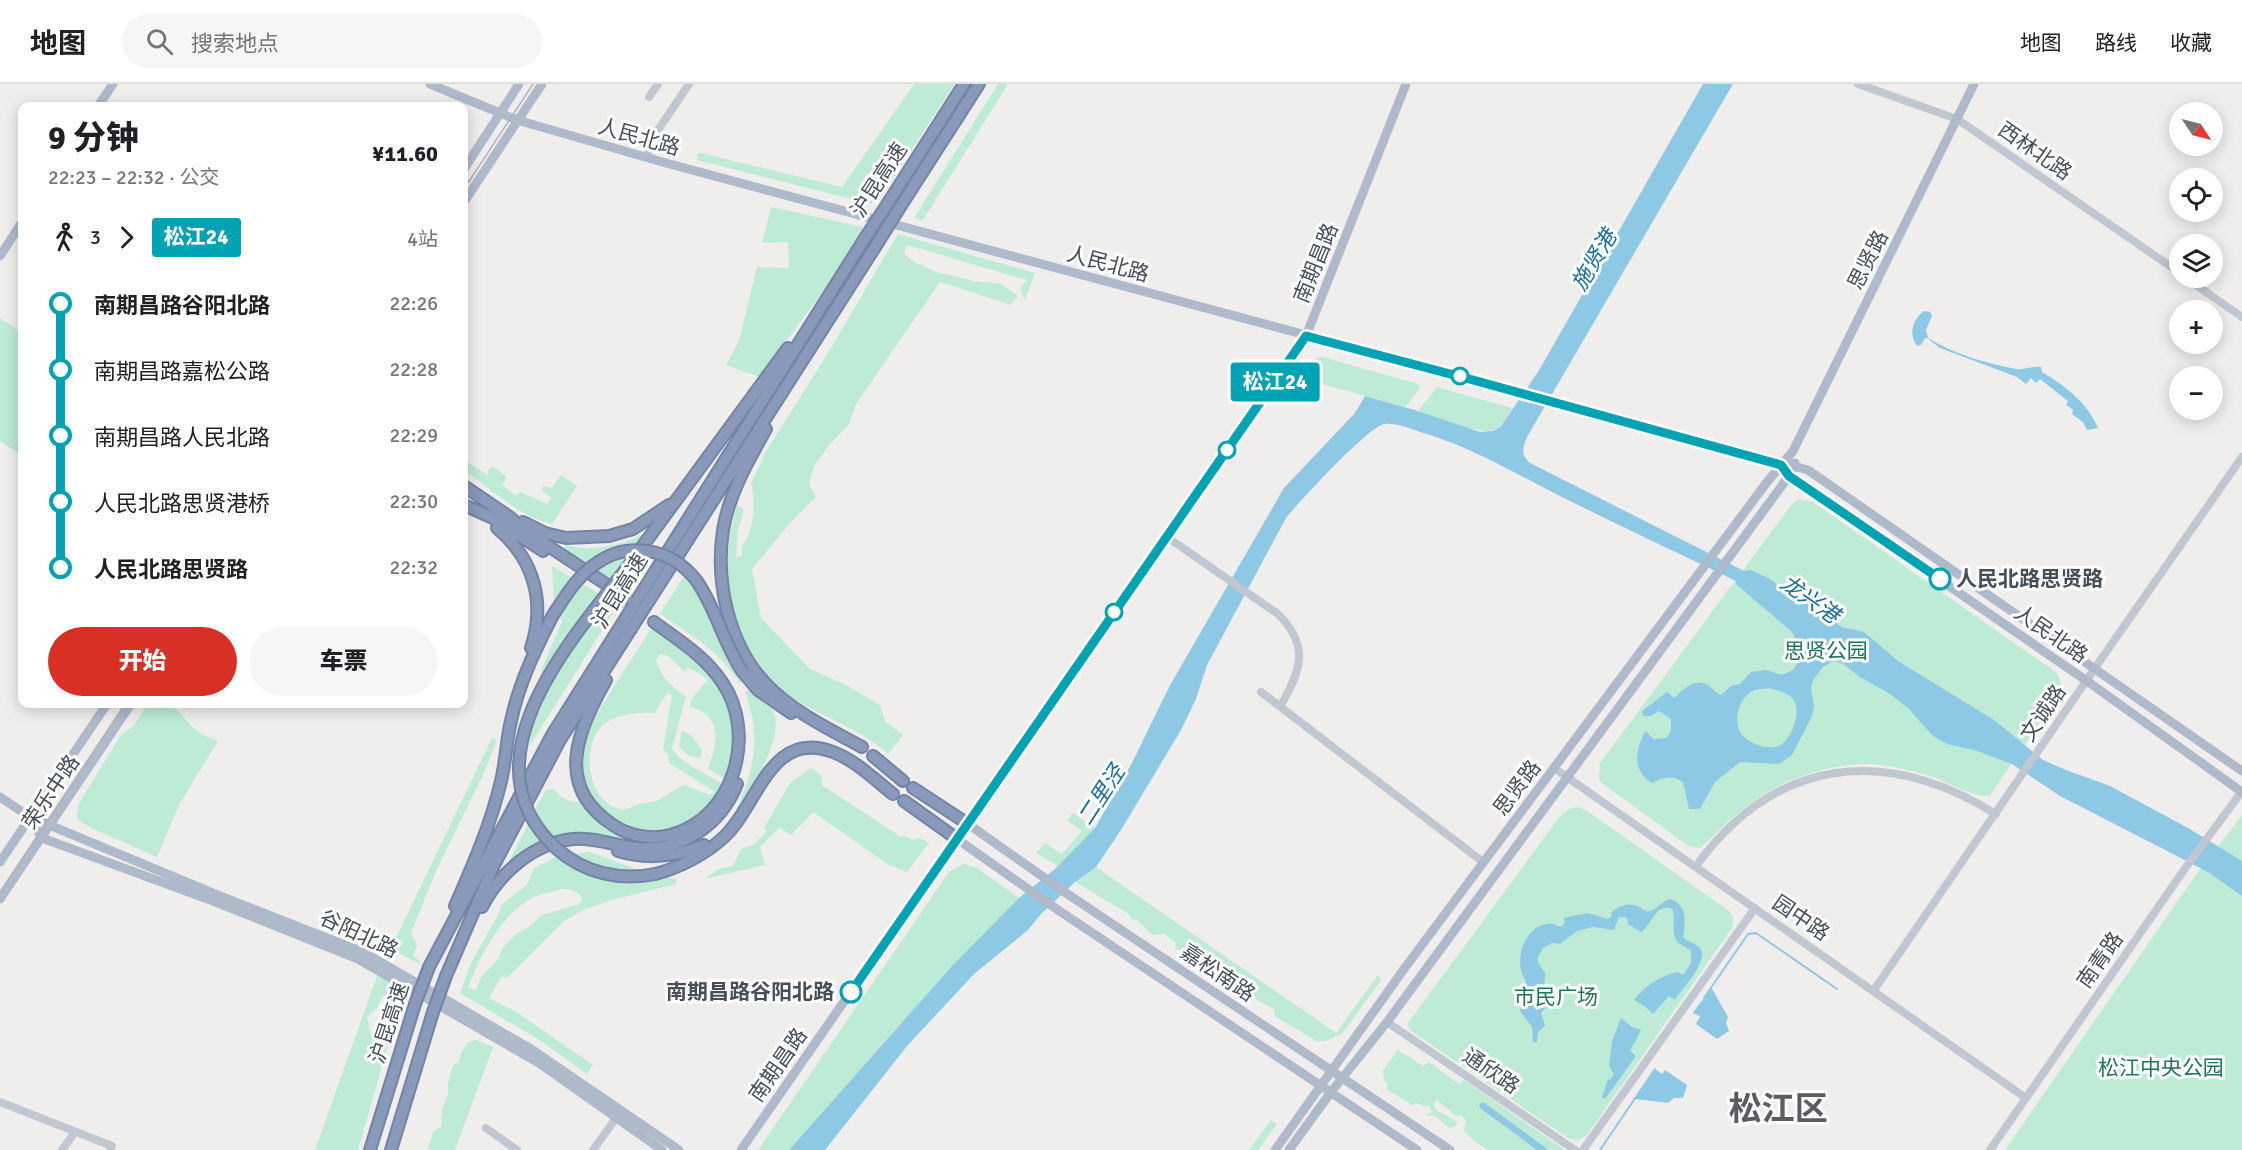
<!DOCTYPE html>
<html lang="zh">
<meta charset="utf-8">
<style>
:root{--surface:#fff;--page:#f6f6f6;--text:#202124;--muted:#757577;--line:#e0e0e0;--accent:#d93025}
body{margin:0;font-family:Signika,"Noto Sans SC",sans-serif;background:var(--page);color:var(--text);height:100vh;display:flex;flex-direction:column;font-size:22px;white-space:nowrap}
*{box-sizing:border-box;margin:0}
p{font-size:20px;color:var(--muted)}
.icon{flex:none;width:33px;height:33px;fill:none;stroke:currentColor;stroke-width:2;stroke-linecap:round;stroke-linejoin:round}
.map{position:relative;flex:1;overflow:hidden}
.side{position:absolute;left:18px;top:18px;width:450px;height:606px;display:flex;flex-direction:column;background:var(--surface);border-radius:12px;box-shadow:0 3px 15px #0003}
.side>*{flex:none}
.badge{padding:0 12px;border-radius:4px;font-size:21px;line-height:39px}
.needle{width:39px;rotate:125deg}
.controls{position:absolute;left:2169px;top:18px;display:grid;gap:12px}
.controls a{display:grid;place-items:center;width:54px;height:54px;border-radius:50%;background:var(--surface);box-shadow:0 3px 15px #0003;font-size:30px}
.map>.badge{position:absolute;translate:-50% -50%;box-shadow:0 0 0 3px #fff}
.legs{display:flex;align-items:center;gap:9px;height:66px;padding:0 30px;font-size:20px}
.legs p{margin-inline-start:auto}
.overview{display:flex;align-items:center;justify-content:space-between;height:102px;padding:0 30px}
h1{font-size:33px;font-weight:800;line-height:45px}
.button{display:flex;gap:12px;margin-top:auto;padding:12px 30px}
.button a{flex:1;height:69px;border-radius:36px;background:var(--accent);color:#fff;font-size:24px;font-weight:800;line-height:69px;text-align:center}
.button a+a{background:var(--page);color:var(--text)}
ul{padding:0 30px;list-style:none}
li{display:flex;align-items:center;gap:21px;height:66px;font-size:22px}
li i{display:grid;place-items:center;width:9px;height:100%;margin:0 8px;background:currentColor}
li i::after{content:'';width:15px;height:15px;margin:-8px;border:4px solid;border-radius:50%;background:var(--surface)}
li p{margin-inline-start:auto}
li:first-child i{background:linear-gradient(#0000 50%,currentColor 0)}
li:last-child i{background:linear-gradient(currentColor 50%,#0000 0)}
header{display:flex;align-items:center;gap:36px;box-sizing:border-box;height:84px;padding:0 30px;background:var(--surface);border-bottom:2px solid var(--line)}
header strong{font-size:28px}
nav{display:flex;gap:33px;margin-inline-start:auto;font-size:21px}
.search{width:420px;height:54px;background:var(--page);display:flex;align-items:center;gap:15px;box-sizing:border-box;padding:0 21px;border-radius:33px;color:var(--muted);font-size:22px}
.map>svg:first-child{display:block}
.green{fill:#bdebd5;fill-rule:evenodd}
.water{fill:#8dc8e5;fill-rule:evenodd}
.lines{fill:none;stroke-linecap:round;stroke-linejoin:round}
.stream{stroke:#8dc8e5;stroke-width:2}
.canal{stroke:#8dc8e5;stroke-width:7}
.highway-tunnel{stroke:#cecdcf;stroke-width:10;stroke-dasharray:10 5;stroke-linecap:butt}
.highway-casing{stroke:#7384a5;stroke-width:14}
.minor{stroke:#c1c7d1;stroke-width:8}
.major{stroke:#aeb9ca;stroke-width:9}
.highway{stroke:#8899b9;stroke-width:10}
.tram{stroke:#b0b1b7;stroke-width:1.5}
.highway-bridge-casing{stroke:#7384a5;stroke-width:14;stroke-linecap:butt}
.highway-bridge{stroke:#8899b9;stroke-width:10}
.line-1-casing{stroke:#fff;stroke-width:14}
.line-1{stroke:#00a3b4;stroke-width:9}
.stop-1-dot{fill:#fff;stroke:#00a3b4;stroke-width:3}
.labels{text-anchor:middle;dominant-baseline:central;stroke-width:6;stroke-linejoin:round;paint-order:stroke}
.street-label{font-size:21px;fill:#474e59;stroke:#fff}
.stop-label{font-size:21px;font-weight:bold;fill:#474e59;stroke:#fff;text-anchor:start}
.park-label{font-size:21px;fill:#1d7554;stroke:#fff}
.water-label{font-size:22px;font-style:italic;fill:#156f9d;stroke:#fff}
.town-label{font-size:33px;font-weight:bold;fill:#5a5c61;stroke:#fff}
</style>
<header>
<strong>地图</strong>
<div class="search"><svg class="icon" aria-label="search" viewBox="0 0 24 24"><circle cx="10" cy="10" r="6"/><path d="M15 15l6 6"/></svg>搜索地点</div>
<nav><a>地图</a><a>路线</a><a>收藏</a></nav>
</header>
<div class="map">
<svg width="2242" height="1066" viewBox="0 0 2242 1066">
<rect width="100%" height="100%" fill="#f0eded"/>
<path class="green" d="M914,0H954L879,117L871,120L697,76L698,69H701L842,103Z
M998,0H1008L923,136L914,134Z
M771,123L863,143L829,199L760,293L726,281L739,257L757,183L789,184L788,158L762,159Z
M898,150L1035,189L1025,216L1020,204L1027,196L907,161L904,169L914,178L937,188L978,198L1000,199L1018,212L1011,221L940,198L856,320L849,340L829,361L814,382L809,400L816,413L790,439L752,485L761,534L810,585L848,602L880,621L885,637L903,651L888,670C862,645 817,631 786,610C774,603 766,591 759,579C754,572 748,564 744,556C723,516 724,464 737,422L744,425L738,446L736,473L742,472V462C754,448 756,417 751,400L765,369L828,269Z
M0,234L22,249V372L0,357Z
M1323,273L1418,300L1420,304L1405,323L1300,294C1306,283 1310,274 1323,273Z
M1437,303L1512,324C1508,331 1503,341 1495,345C1480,353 1435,332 1418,327Z
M464,376L488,391V386L493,382L507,393L502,401L515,411L521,408L547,420L552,414L542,407L543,402L552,404L561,391L577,402L552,440C518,432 491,405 464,386Z
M1799,415L1813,418L2057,589L2062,601L2060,609L1990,711C1977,716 1949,698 1935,694C1919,688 1889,681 1872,680C1859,679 1844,682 1831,684C1776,695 1740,724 1701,764L1690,763L1603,700L1599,695L1600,679L1792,420Z
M643,450L647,451L628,479L636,484L625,504L564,465L566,461C591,468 620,462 643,450Z
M552,482L618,521L529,663L532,642L544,616L537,603L543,582L562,537L554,520Z
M686,489L694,497L744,597L740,599C716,565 693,552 660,530Z
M652,543L702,577L730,620L737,654L728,696L708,685C717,660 724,631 690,623L691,616L708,595L688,583L685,588L668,572L660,570L656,576C662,594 670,602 686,612L672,665C680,679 712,693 726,702L696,738L664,748L633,747L616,739L593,717L580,682L579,670L587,645ZM667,609L672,611L663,666L668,670L669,679L715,708L709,711L685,701C673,705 668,712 658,716C652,719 646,718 640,720C634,721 628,726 622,725C588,721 580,663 602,642C615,630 638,628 655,629Z
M749,606C756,612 769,620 773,628C786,649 751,705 741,727L737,724C755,683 761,651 745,608Z
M148,620C181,619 175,627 196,646C202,651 211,654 218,657L180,719L157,773L91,744L77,735L78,721L120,652L134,641Z
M682,647L691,651L702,666L701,674C690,674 685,670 679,662Z
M492,654L497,656L483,691L437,785L411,849L417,861L413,872L420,877L419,880L381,860L386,858L393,860Z
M811,684L822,692V701L901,753L905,752L913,756L919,754L929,759L907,788L889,781L813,728L791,751L779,744L760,763L765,781L704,795L721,784L733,782L741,765L755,760L767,747L764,744L790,699Z
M554,705C562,716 570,718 584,718L598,736L607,743L676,757L653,762L583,749L556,755L544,742L535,725L546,706Z
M1578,723L1586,726L1729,827C1734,833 1734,837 1732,844L1587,1051C1580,1056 1576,1057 1568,1054L1414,949L1409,945L1408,939L1561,731L1569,725Z
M1073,729L1095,744L1058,782L1036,769L1045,759L1062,770L1082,747L1067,737Z
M2242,731V1066H2005L2195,792Z
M530,737L544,758L527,766L513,778L510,775Z
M590,768L643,788L676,795V800L615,815L586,825L564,837L508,893H501L489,914L515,927L593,981L587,990L538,955L460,909L471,879L497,833L502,820L527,801L534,784L558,772ZM561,805C570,805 578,807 583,815L579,820L542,831L526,845L516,850L503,863L498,875L481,893L476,906L468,904C480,872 501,829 534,813C542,809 552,809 561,805Z
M964,780L977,784L1019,814L999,837L952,882L789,1066H758L949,788Z
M1096,783L1336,949L1378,891L1381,896L1342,950L1325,957H1316L1275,932L1274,925L1234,903L1235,898L1219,886L1209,887L1176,864L1175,858L1164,850L1152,851L1136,835L1132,836L1129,830L1075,798Z
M380,890L408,904L406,915L402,918L383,912L377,924L367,933L370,948L377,955L386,949L388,933L396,934L358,1066H315L377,892Z
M476,956L493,963L455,1066H430L428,1063L434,1047L441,1043L442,1025L448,1011V999L453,981L459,978L462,967L468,958Z
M1398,966L1423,982L1429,978L1459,1000L1464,996L1565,1066H1488L1473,1056L1464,1047L1466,1037L1461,1031L1456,1032L1437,1016L1433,1020L1436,1026L1458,1038L1456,1042L1449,1044L1435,1032L1426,1031L1432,1028L1429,1022H1423L1416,1019L1412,1021L1386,1005L1388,1000L1384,996L1383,986Z
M1271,1036L1277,1040L1258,1066H1249Z"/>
<path class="water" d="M1703,0H1733L1527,353C1523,364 1520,370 1530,379L1744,487L1751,486L1768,494L1792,510L1823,521L1834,538L1842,543L1864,548L1898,577L1994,636L2043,676L2066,686L2110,702L2188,744L2242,777V812L2208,788L2060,712L2012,680L1974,666L1947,660L1933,652L1908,624L1890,610L1860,593L1842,579L1833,577L1823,583L1813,596L1811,604L1814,622L1812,632L1792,671L1779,680L1740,678L1715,698L1700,725H1689L1683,698C1672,691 1663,693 1652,699C1631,686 1636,666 1645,647L1654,655L1666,654L1671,647V635L1659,627L1651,632H1643L1642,627L1667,608L1674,614C1684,605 1695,592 1709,602C1714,606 1716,609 1721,611L1731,602L1740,600L1751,588L1766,586L1782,591L1793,586L1798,578L1797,560L1793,549L1736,500V497C1680,470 1624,444 1568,416C1519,392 1473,363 1420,348C1409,344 1396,339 1384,340C1368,343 1299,418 1286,434L1207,581L1196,615L1181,646L1121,746L1096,783L1075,798L1041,830L1028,846L974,890L907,962L825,1066H789L952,882L1019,814L1055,785L1095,744L1132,679L1169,603L1284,404L1355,329L1365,312L1418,327L1480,348L1493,347L1501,342L1538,288ZM1769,604C1776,606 1786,608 1791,613C1804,623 1792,657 1779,662C1767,667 1744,658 1739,646C1734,631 1740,612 1755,606C1759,605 1765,605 1769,604Z
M1924,227L1930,228L1932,232L1926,246L1928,254C1954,270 1988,280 2017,285C2025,286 2032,282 2041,283L2042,288C2065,302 2087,318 2098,344L2087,346L2083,338L2072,330L2073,326L2066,321L2068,317L2040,295L2036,299L2031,294L2026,300L2017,293L1940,264L1927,254H1925L1921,261L1917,262C1908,250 1913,235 1924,227Z
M1670,815C1689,821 1685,839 1683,853C1688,858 1695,859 1699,863C1711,875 1682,905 1675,916L1669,912L1653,930L1646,923L1634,916C1644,902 1662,891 1678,888L1683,891L1691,879V867C1687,863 1682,862 1679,859C1669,850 1677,836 1672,825C1655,818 1653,840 1641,848L1628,840L1627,833H1619L1614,846L1593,843L1577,847L1560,860L1552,859L1543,864L1538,873V878L1545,889L1544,907L1548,921L1541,929L1545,942L1538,948L1537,958L1533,959L1532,943L1520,927L1526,897C1511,877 1526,837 1553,840C1556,841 1558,842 1561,843L1565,839L1564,834L1587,829L1608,835L1611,833L1612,827C1622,821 1629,818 1640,823C1643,825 1646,828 1649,827C1655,827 1662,817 1670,815Z
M1711,903L1728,933L1726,939L1729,947L1717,955L1696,940L1700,933L1694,929Z
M1621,934L1632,943L1641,946L1630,967L1636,972L1605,1015L1602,1013L1608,995L1610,996L1614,990L1609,982L1612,957Z
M1655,985L1662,990L1665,986L1687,1001L1683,1014H1674L1668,1019L1635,1015Z"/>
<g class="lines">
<path class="stream" d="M1704,914L1748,850L1756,849L1837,905
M1694,929L1701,919
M1600,1066L1655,985"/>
<path class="canal" d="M1483,1022L1543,1066"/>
<path class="highway-tunnel" d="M624,519L654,538"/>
<defs>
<path id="highway" d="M890,116L964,0
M902,120L979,0
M766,345C748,377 729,410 723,446C715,499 729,561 766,600C793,628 829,645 862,663
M464,402L511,434L521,444L627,514
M464,421L493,434L543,467
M523,438L545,449L566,454L609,452L633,445L669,421
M497,444C534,475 546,518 531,564
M636,471L788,264
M742,587L758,606L791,629
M606,596C578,646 553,702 613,741C629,752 651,756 670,751C734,735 758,650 722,598C705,572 678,556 654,538
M873,672L903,697
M913,704L968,740
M904,717L957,755
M618,767C648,776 676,773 704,761
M655,790C679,784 706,770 724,753C758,722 770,644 833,668C855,676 875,696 893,710
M455,822C473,781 491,740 501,697C506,677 506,657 511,637C519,599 535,566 553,531
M482,823C500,788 534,759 573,755C594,753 616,762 637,764C681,768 721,741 737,700
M429,883L552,651L865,154
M446,892L493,783L560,656L877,160
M370,1066L415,920
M391,1066L433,928"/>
</defs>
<use href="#highway" class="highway-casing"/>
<path class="minor" d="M1858,0L1957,35L2180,189
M649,13L658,0
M646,73L654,52L689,0
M2186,194L2242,233
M1167,453L1278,530C1310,562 1301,586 1281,621
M1261,608L1483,778
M1554,684L2026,1014
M1696,782C1776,673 1884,661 1996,730
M1874,906L2095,584L2242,373
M1387,938L1575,1066
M0,1018L112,1062L110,1066
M486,1044L517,1066
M62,1066L75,1048
M593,1066L619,1030
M1583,1066L1755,824
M1990,1066L2186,783L2242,707"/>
<path class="major" d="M430,0L517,36L666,79L1808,386L2242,687
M98,22L113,0
M464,85L519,0
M464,118L542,0
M0,172L22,138
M1786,387L1789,392L2087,597L2242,708
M0,713L30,733L215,810L363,868L531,965L679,1066
M30,733L42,754L213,817L358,875L539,979L662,1066
M968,740L1066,809L1450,1066
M957,755L1058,826L1417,1066
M0,778L107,620
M0,815L131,620
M741,1066L1306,252L1406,0
M1275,1066L1404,885L1767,398L1793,367L1974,0
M1289,1066L1331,1008L1387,938L1789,392L1795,382V379"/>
<use href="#highway" class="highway"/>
<path class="tram" d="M464,105L533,0
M0,808L125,620"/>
<defs>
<path id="highway-bridge" d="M865,154L890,116
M877,160L902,120
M636,472C579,548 457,674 557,765C584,789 620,797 655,790
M553,531C565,513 576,494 594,481C627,456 671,464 696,496C715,522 723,558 742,587
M415,920L429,883
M433,928L446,892"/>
</defs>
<use href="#highway-bridge" class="highway-bridge-casing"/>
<use href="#highway-bridge" class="highway-bridge"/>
</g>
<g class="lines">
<defs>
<path id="line-1" d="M851,908L1306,252L1473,296L1781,381L1789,392L1940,495"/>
</defs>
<use href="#line-1" class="line-1-casing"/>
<use href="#line-1" class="line-1"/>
</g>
<g class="stop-1-dot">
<circle cx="1460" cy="292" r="8"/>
<circle cx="1227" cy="366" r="8"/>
<circle cx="1940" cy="495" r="10"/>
<circle cx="1114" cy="528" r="8"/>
<circle cx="851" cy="908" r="10"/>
</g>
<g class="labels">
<g class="street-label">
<text transform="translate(639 53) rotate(16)">人民北路</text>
<text transform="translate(2035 67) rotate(35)">西林北路</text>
<text transform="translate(879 96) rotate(-57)">沪昆高速</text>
<text transform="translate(1868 176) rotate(-63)">思贤路</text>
<text transform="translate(1316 179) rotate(-68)">南期昌路</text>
<text transform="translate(1108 180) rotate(15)">人民北路</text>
<text transform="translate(620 507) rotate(-58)">沪昆高速</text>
<text transform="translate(2051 550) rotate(35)">人民北路</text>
<text transform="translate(2043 629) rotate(-56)">文诚路</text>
<text transform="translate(1517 704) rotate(-53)">思贤路</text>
<text transform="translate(51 708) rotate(-56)">荣乐中路</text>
<text transform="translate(1801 834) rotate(34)">园中路</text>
<text transform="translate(359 850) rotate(25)">谷阳北路</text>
<text transform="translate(2100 876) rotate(-55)">南青路</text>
<text transform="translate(1218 889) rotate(34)">嘉松南路</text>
<text transform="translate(389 939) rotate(-72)">沪昆高速</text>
<text transform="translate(778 981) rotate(-55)">南期昌路</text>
<text transform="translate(1491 987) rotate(34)">通欣路</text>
</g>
<g class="stop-label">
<text x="1956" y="495">人民北路思贤路</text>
<text x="834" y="908" text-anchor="end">南期昌路谷阳北路</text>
</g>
<g class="park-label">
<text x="1826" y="567">思贤公园</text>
<text x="1556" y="913">市民广场</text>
<text x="2161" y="984">松江中央公园</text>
</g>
<g class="water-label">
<text transform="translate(1594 176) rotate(-59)">施贤港</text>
<text transform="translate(1810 515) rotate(35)">龙兴港</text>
<text transform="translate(1101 711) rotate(-57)">二里泾</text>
</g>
<g class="town-label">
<text x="1778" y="1025">松江区</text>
</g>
</g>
</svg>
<div class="controls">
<a><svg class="needle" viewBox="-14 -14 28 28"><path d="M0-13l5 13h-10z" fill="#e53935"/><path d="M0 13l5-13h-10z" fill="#757577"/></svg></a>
<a><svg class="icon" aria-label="locate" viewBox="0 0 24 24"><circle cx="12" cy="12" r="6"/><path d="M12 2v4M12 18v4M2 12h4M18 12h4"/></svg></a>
<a><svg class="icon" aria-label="layers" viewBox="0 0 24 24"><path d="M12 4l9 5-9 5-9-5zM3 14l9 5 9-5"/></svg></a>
<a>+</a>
<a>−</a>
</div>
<b class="badge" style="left:1275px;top:298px;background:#00a3b4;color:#fff">松江24</b>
<section class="side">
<div class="overview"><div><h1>9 分钟</h1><p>22:23 – 22:32 · 公交</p></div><b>¥11.60</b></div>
<div class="legs"><svg class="icon" aria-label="walk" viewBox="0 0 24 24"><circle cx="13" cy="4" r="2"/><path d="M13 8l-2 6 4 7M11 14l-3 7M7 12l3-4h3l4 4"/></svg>3<svg class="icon" aria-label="forward" viewBox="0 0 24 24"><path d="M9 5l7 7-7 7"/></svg><b class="badge" style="background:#00a3b4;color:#fff">松江24</b><p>4站</p></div>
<ul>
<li><i style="color:#00a3b4"></i><b>南期昌路谷阳北路</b><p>22:26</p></li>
<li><i style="color:#00a3b4"></i><span>南期昌路嘉松公路</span><p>22:28</p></li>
<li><i style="color:#00a3b4"></i><span>南期昌路人民北路</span><p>22:29</p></li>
<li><i style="color:#00a3b4"></i><span>人民北路思贤港桥</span><p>22:30</p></li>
<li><i style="color:#00a3b4"></i><b>人民北路思贤路</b><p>22:32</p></li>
</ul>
<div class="button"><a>开始</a><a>车票</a></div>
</section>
</div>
